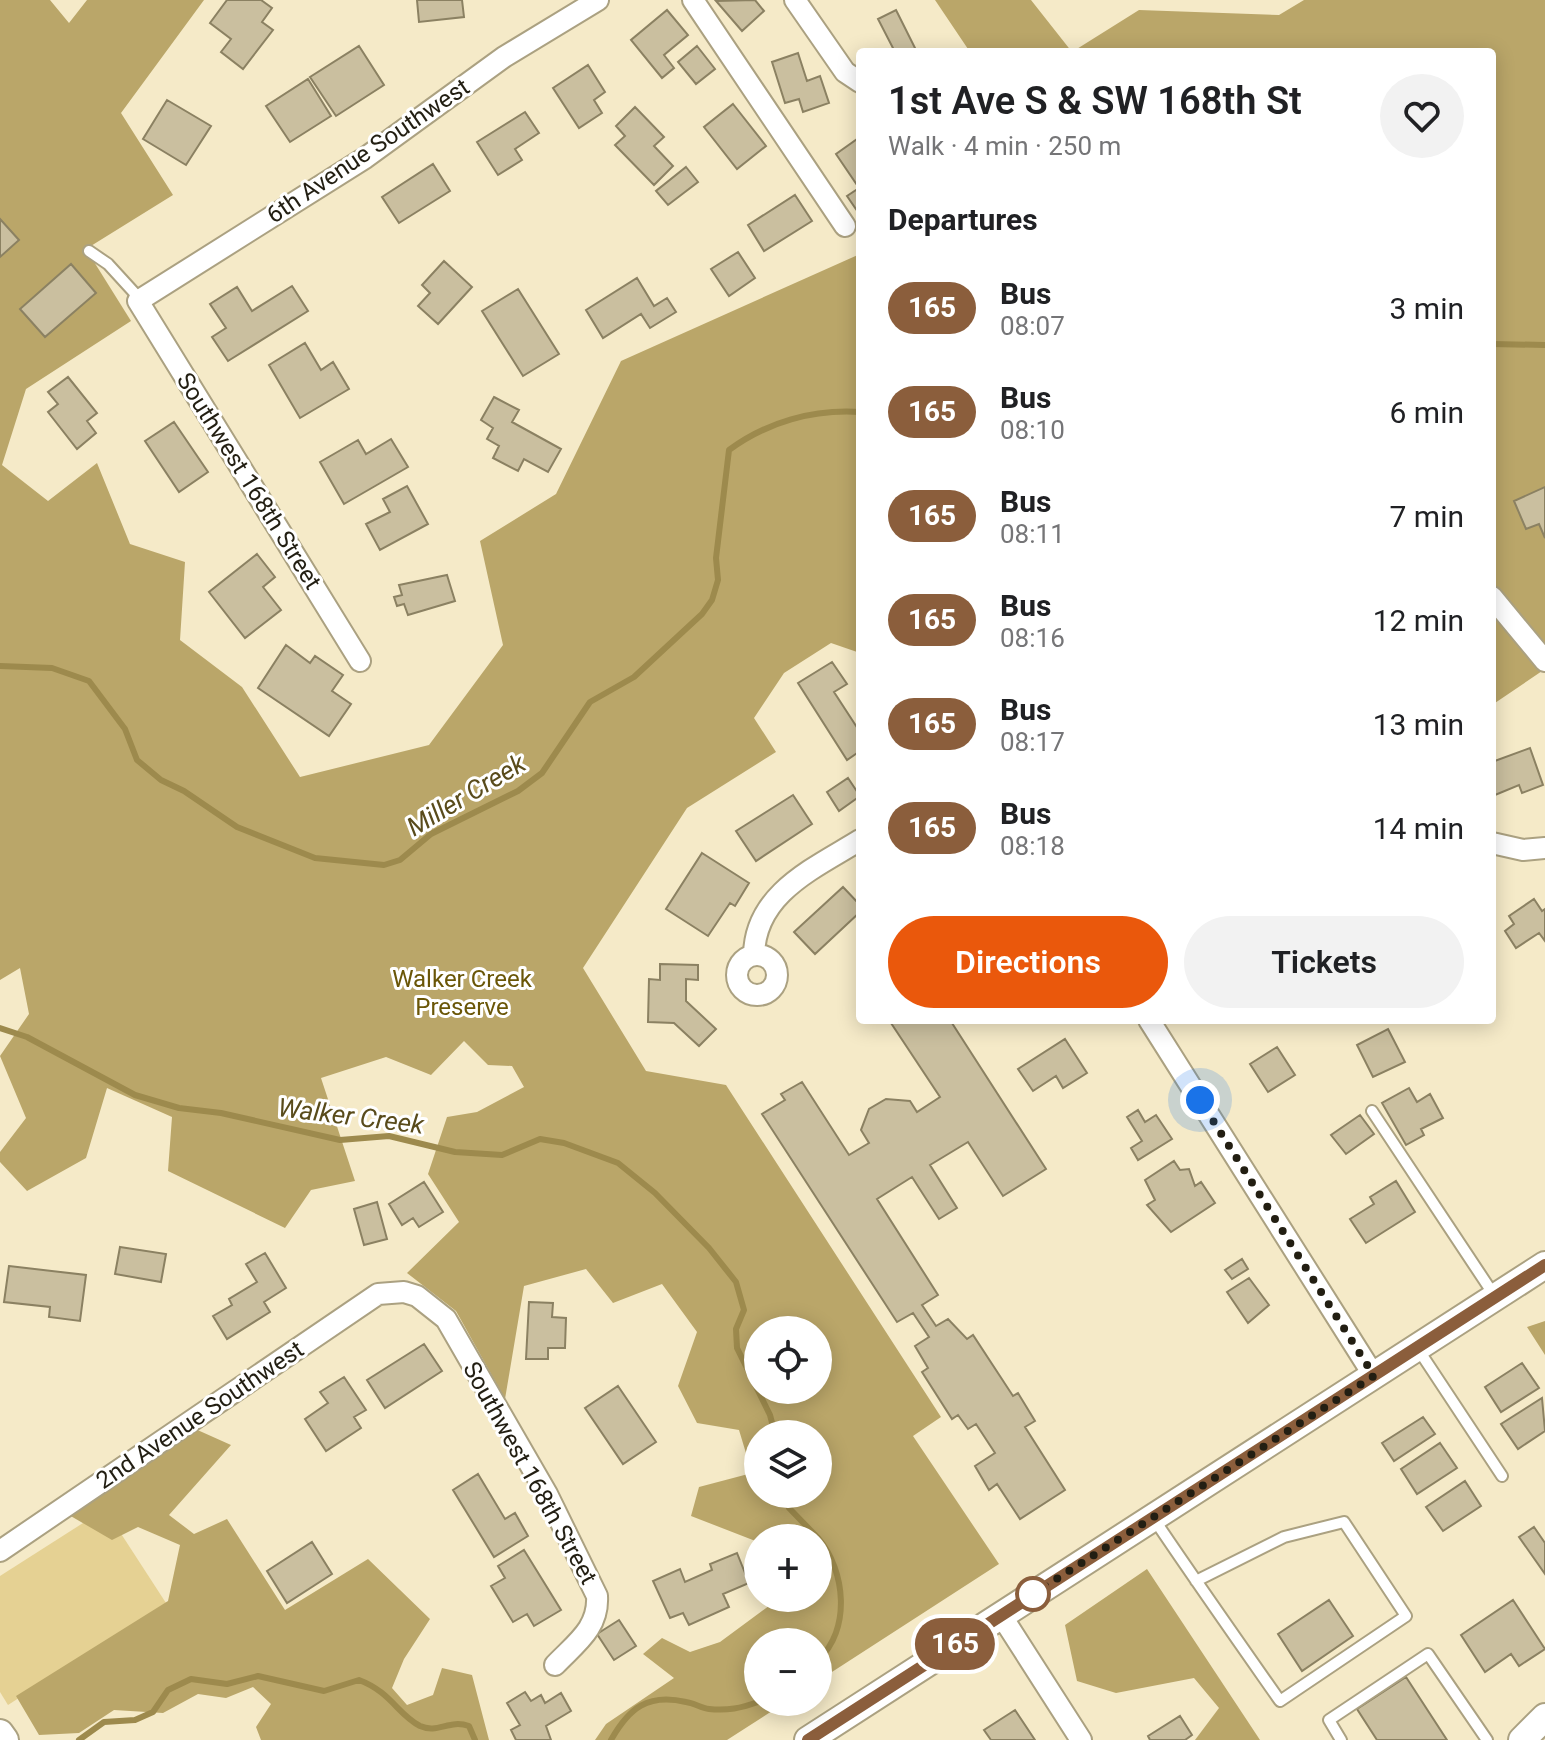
<!DOCTYPE html>
<meta charset="utf-8">
<style>
:root{--surface:#fff;--page:#f2f2f2;--text:#202124;--muted:#757577;--accent:#ea580c}
body{margin:0;font-family:Roboto,sans-serif;background:var(--page);color:var(--text);height:100vh;display:flex;flex-direction:column;font-size:30px;white-space:nowrap}
*{box-sizing:border-box;margin:0}
p{font-size:26px;color:var(--muted)}
.icon{flex:none;width:44px;height:44px;fill:none;stroke:currentColor;stroke-width:2;stroke-linecap:round;stroke-linejoin:round}
.map{position:relative;flex:1;overflow:hidden}
.panel{position:absolute;left:856px;top:48px;width:640px;height:976px;display:flex;flex-direction:column;background:var(--surface);border-radius:8px;box-shadow:0 4px 20px #0003}
.panel>*{flex:none}
.badge{padding:0 16px;border-radius:26px;font-size:28px;line-height:52px}
.buttons{position:absolute;left:744px;top:1316px;display:grid;gap:16px}
.buttons a{display:grid;place-items:center;width:88px;height:88px;border-radius:50%;background:var(--surface);box-shadow:0 4px 20px #0003;font-size:40px}
.you{position:absolute;width:40px;height:40px;margin:-20px;border:6px solid #fff;border-radius:50%;background:#1a73e8;box-shadow:0 0 0 12px #1a73e833}
.map>.badge{position:absolute;translate:-50% -50%;box-shadow:0 0 0 4px #fff}
h2{padding:0 32px;font-size:30px;line-height:72px}
.round{display:grid;place-items:center;flex:none;width:84px;height:84px;border-radius:42px;background:var(--page)}
.summary{display:flex;align-items:center;justify-content:space-between;height:136px;padding:0 32px}
h1{font-size:38px;font-weight:600;line-height:60px}
.button{display:flex;gap:16px;margin-top:auto;padding:16px 32px}
.button a{flex:1;height:92px;border-radius:48px;background:var(--accent);color:#fff;font-size:32px;font-weight:600;line-height:92px;text-align:center}
.button a+a{background:var(--page);color:var(--text)}
ul{padding:0;list-style:none}
li{display:flex;align-items:center;gap:24px;height:104px;padding:0 32px}
li div{flex:1}
li b{display:block;font-size:30px}
li em{font-style:normal}
li .badge{min-width:88px;font-weight:700;text-align:center}
.map>svg:first-child{display:block}
.green{fill:#e5d193}
.forest{fill:#baa669;fill-rule:evenodd}
.lines{fill:none;stroke-linecap:round;stroke-linejoin:round}
.stream{stroke:#9d8a4d;stroke-width:6}
.building{fill:#cabf9f;stroke:#8b8162;stroke-width:2}
.lane-casing{stroke:#aba181;stroke-width:14}
.street-casing{stroke:#aba181;stroke-width:24}
.secondary-casing{stroke:#aba181;stroke-width:30}
.lane{stroke:#fff;stroke-width:10}
.street{stroke:#fff;stroke-width:20}
.secondary{stroke:#fff;stroke-width:26}
.line-casing{stroke:#fff;stroke-width:18}
.line{stroke:#8b5e3c;stroke-width:12}
.walk{stroke:#221e12;stroke-width:8;stroke-dasharray:0 14.4}
.stop-dot{fill:#fff;stroke:#8b5e3c;stroke-width:4}
.labels{text-anchor:middle;dominant-baseline:central;stroke-width:6;stroke-linejoin:round;paint-order:stroke}
.street-label{font-size:24px;fill:#221e12;stroke:#fff}
.park-label{font-size:24px;fill:#6a5607;stroke:#fff}
.water-label{font-size:26px;font-style:italic;fill:#594b1b;stroke:#fff}
</style>
<div class="map">
<svg width="1545" height="1740" viewBox="0 0 1545 1740">
<rect width="100%" height="100%" fill="#f5eac8"/>
<path class="green" d="M105,1509L166,1603L8,1705L0,1692V1576Z"/>
<path class="forest" d="M0,0H50L69,23L87,0H204L121,113L173,195L86,249L131,321L26,389L2,465L48,501L97,463L130,544L185,562L180,640L242,687L300,777L429,745L503,645L480,541L556,494L621,361L860,254V653L831,643L784,673L754,718L776,752L687,808L583,968L646,1071L726,1085L941,1417L913,1436L999,1564L818,1681V1642H758V1702H786L727,1740H595L606,1724L674,1678L643,1654L662,1638L690,1652L720,1642L773,1603V1598H818V1538H758V1542L691,1516L699,1487L752,1473L739,1430L697,1423L678,1386L697,1332L662,1284L613,1303L586,1269L524,1286L505,1399L456,1311L407,1273L459,1222L428,1174L447,1117L477,1112L524,1087L512,1066L488,1065L464,1041L431,1075L386,1057L321,1078L355,1181L311,1190L285,1228L168,1171L172,1117L107,1088L86,1158L27,1191L0,1162V1152L26,1118L0,1056L29,1014L20,968L0,980ZM758,1330H818V1390H758ZM758,1434H818V1494H758Z
M935,0H1031L1072,52H970Z
M1304,0H1545V669L1492,705V52H1072L1139,10L1279,15Z
M1545,1321V1355L1527,1327Z
M193,1428L231,1445L169,1515L194,1534L227,1519L285,1610L368,1559L430,1619L404,1659L392,1688L407,1705L433,1695L442,1668L472,1675L489,1740H261L256,1727L271,1704L253,1687L226,1698L198,1694L163,1713L114,1710L79,1733L39,1735L16,1696L168,1601L180,1545L138,1527L112,1540L69,1515Z
M1147,1569L1260,1740H1195L1219,1708L1194,1678L1116,1693L1077,1681L1065,1625Z"/>
<g class="lines">
<path class="stream" d="M1492,344L1545,345
M0,666L52,668L89,681L125,729L137,760L161,780L184,791L237,827L315,858L384,865L400,860L431,834L518,791L542,773L590,702L634,677L702,614L712,600L718,580L716,558L729,450C767,422 813,409 860,412
M0,1028L27,1037L135,1095L179,1108L221,1113L340,1140L389,1136L455,1152L502,1155L540,1139L564,1143L618,1163L655,1193L709,1248L736,1282L744,1310L736,1329L737,1348L770,1415L775,1434
M784,1494L789,1508L818,1538
M818,1538C846,1571 851,1630 818,1660
M79,1740L104,1722L135,1720L153,1712L168,1690L191,1679L227,1684L258,1676L324,1691L359,1680C391,1692 398,1715 420,1726C438,1734 449,1719 469,1726L475,1740
M611,1740C629,1708 648,1693 686,1702C694,1703 701,1708 709,1709C728,1711 741,1708 758,1702"/>
</g>
<path class="building" d="M227,0H261L272,8L262,22L273,30L243,69L221,52L231,39L210,23Z
M417,0H462L464,17L419,22Z
M755,0L764,11L742,31L716,1Z
M667,10L688,35L664,55L674,68L662,78L631,40Z
M896,10L917,52H895L878,19Z
M359,46L384,85L336,116L310,77Z
M697,46L715,69L696,84L678,62Z
M798,53L807,81L820,76L829,103L803,112L799,99L785,103L772,62Z
M588,65L605,92L594,100L602,113L579,128L553,88Z
M308,79L331,116L290,142L266,106Z
M167,100L211,126L186,165L143,139Z
M733,104L766,146L737,169L704,127Z
M635,107L664,137L654,146L673,166L654,185L615,145L625,136L616,126Z
M525,112L539,133L515,149L522,160L498,175L477,142Z
M860,137V215L847,196L859,188L836,154Z
M433,164L450,191L399,223L382,197Z
M686,167L698,182L668,205L656,191Z
M795,195L812,221L764,251L748,225Z
M0,219L19,240L0,257Z
M738,252L755,278L729,296L711,269Z
M444,261L472,287L438,324L418,306L430,293L422,285Z
M71,264L96,293L45,337L20,309Z
M637,278L654,306L667,298L676,312L650,328L641,314L603,338L586,310Z
M292,286L308,311L228,361L212,337L226,328L210,304L237,287L252,311Z
M518,289L559,354L523,376L482,311Z
M305,343L321,370L333,362L349,389L300,418L269,365Z
M68,377L97,413L87,421L96,433L77,449L48,412L58,404L48,392Z
M494,397L519,410L512,422L561,449L548,472L524,459L518,471L493,458L499,446L487,439L493,428L481,420Z
M174,422L208,472L179,492L145,441Z
M391,439L408,467L344,504L320,462L358,440L366,454Z
M407,486L428,524L380,550L366,524L390,512L383,499Z
M1545,487V538L1539,524L1526,529L1514,501Z
M257,554L275,577L263,587L281,610L245,638L209,592Z
M447,575L455,601L408,615L404,604L397,606L394,597L402,595L399,585Z
M286,645L310,663L315,656L343,675L332,691L351,704L329,736L258,688Z
M832,662L847,684L834,692L860,732V751L847,760L798,683Z
M1530,748L1543,785L1522,793L1519,785L1495,795L1492,762Z
M848,778L860,796L839,811L827,792Z
M793,795L812,824L756,861L736,831Z
M702,853L749,883L735,906L730,903L708,936L666,909Z
M843,887L860,905V912L815,954L794,932Z
M1534,899L1542,911L1545,909V941L1539,933L1516,948L1505,931L1514,924L1509,916Z
M660,964L698,965V980L686,979V1001L716,1029L699,1046L674,1023L648,1022L649,979L660,980Z
M889,1020H950L1046,1169L1003,1196L968,1142L930,1165L957,1208L939,1219L912,1177L877,1199L938,1295L922,1305L936,1326L948,1319L967,1339L973,1335L1013,1396L1018,1393L1035,1421L1025,1427L1065,1490L1020,1519L997,1484L989,1490L975,1466L995,1453L976,1424L968,1429L958,1415L952,1419L922,1372L928,1368L915,1346L929,1337L913,1313L897,1322L762,1114L785,1100L781,1094L802,1082L849,1155L869,1143L861,1130L869,1109L886,1099L910,1101L917,1112L940,1097Z
M1388,1029L1405,1062L1373,1077L1357,1045Z
M1065,1039L1087,1073L1063,1088L1056,1076L1033,1091L1018,1069Z
M1277,1047L1295,1075L1268,1092L1250,1064Z
M1409,1088L1417,1102L1430,1094L1443,1118L1421,1129L1424,1135L1406,1145L1382,1103Z
M1138,1110L1145,1122L1156,1115L1172,1139L1138,1160L1131,1148L1142,1141L1127,1117Z
M1360,1115L1374,1134L1346,1154L1331,1135Z
M1174,1161L1180,1170L1189,1169L1195,1186L1201,1182L1215,1203L1171,1232L1147,1205L1155,1200L1145,1180Z
M1396,1181L1415,1212L1366,1243L1350,1219L1374,1204L1370,1197Z
M424,1182L443,1212L419,1227L413,1218L402,1225L389,1204Z
M377,1202L387,1239L364,1245L354,1209Z
M120,1247L166,1254L161,1282L115,1274Z
M265,1253L286,1288L264,1302L270,1312L227,1339L213,1316L232,1305L229,1299L257,1282L246,1264Z
M1242,1259L1248,1269L1232,1279L1225,1270Z
M9,1266L86,1275L80,1321L49,1317L50,1307L4,1302Z
M1249,1278L1269,1305L1248,1323L1227,1292Z
M529,1302L553,1303L552,1317L566,1318L565,1348H548V1359H526Z
M424,1344L442,1371L385,1408L367,1380Z
M1522,1363L1539,1388L1501,1412L1485,1387Z
M344,1377L366,1410L354,1417L361,1428L326,1451L305,1419L328,1403L320,1392Z
M618,1386L656,1442L623,1464L585,1408Z
M1542,1398L1545,1431L1518,1449L1501,1424Z
M1423,1417L1435,1434L1394,1461L1382,1443Z
M1440,1443L1457,1468L1417,1494L1401,1469Z
M478,1474L505,1519L515,1513L528,1536L494,1557L453,1490Z
M1465,1481L1481,1506L1443,1531L1426,1507Z
M1534,1527L1545,1543V1574L1519,1537Z
M312,1542L332,1574L287,1603L267,1571Z
M524,1550L561,1610L534,1626L527,1614L513,1622L491,1586L505,1578L498,1566Z
M737,1553L749,1583L723,1594L729,1607L689,1625L683,1613L670,1618L653,1581L680,1569L685,1582L712,1570L710,1564Z
M1329,1600L1353,1636L1302,1671L1278,1634Z
M1513,1600L1545,1649L1519,1666L1511,1654L1485,1672L1461,1635Z
M619,1620L636,1646L614,1660L597,1634Z
M1406,1677L1447,1740H1377L1357,1709Z
M525,1692L531,1701L541,1695L545,1703L561,1693L571,1711L546,1726L551,1740H516L511,1730L520,1725L507,1703Z
M1015,1710L1035,1740H991L984,1730Z
M1180,1716L1192,1735L1185,1740H1150L1148,1736Z"/>
<g class="lines">
<defs>
<path id="lane" d="M89,251L108,264L140,299
M1372,1111L1494,1295
M1418,1349L1502,1476
M1154,1519C1195,1580 1238,1641 1280,1701L1406,1616L1344,1522L1284,1537L1196,1581
M1341,1740L1329,1720L1428,1654L1487,1740"/>
<path id="street" d="M693,0L845,226
M795,0L845,72L860,82
M1492,597L1545,661
M360,661L138,301L365,158L504,57L598,0
M1492,843L1523,850L1545,848
M737 975a20 20 0 1 1 40 0a20 20 0 1 1-40 0Z
M754,955C755,893 815,868 860,840
M1149,1020L1374,1376
M0,1551L378,1294L404,1292L417,1296L446,1319L547,1494L597,1596C599,1628 576,1643 555,1665
M1001,1615L1081,1740"/>
<path id="secondary" d="M0,1733L5,1740
M808,1740L1545,1265
M1522,1740L1545,1717"/>
</defs>
<use href="#lane" class="lane-casing"/>
<use href="#street" class="street-casing"/>
<use href="#secondary" class="secondary-casing"/>
<use href="#lane" class="lane"/>
<use href="#street" class="street"/>
<use href="#secondary" class="secondary"/>
</g>
<g class="lines">
<defs>
<path id="line" d="M808,1740L1545,1265"/>
</defs>
<use href="#line" class="line-casing"/>
<use href="#line" class="line"/>
<path class="walk" d="M1033,1594L1374,1376L1200,1100"/>
</g>
<circle class="stop-dot" cx="1033" cy="1594" r="16"/>
<g class="labels">
<g class="street-label">
<text transform="translate(368 151) rotate(-34)">6th Avenue Southwest</text>
<text transform="translate(249 481) rotate(58)">Southwest 168th Street</text>
<text transform="translate(200 1415) rotate(-34)">2nd Avenue Southwest</text>
<text transform="translate(530 1473) rotate(61)">Southwest 168th Street</text>
</g>
<g class="park-label">
<text x="462" y="979">Walker Creek<tspan x="462" dy="28">Preserve</tspan></text>
</g>
<g class="water-label">
<text transform="translate(466 795) rotate(-31)">Miller Creek</text>
<text transform="translate(351 1116) rotate(7)">Walker Creek</text>
</g>
</g>
</svg>
<div class="buttons">
<a><svg class="icon" aria-label="locate" viewBox="0 0 24 24"><circle cx="12" cy="12" r="6"/><path d="M12 2v4M12 18v4M2 12h4M18 12h4"/></svg></a>
<a><svg class="icon" aria-label="layers" viewBox="0 0 24 24"><path d="M12 4l9 5-9 5-9-5zM3 14l9 5 9-5"/></svg></a>
<a>+</a>
<a>−</a>
</div>
<div class="you" style="left:1200px;top:1100px"></div>
<b class="badge" style="left:955px;top:1644px;background:#8b5e3c;color:#fff">165</b>
<section class="panel">
<div class="summary"><div><h1>1st Ave S &amp; SW 168th St</h1><p>Walk · 4 min · 250 m</p></div><a class="round"><svg class="icon" aria-label="heart" viewBox="0 0 24 24"><path d="M12 20l-8-8c-3-5 5-10 8-4 3-6 11-1 8 4z"/></svg></a></div>
<h2>Departures</h2>
<ul>
<li><span class="badge" style="background:#8b5e3c;color:#fff">165</span><div><b>Bus</b><p>08:07</p></div><em>3 min</em></li>
<li><span class="badge" style="background:#8b5e3c;color:#fff">165</span><div><b>Bus</b><p>08:10</p></div><em>6 min</em></li>
<li><span class="badge" style="background:#8b5e3c;color:#fff">165</span><div><b>Bus</b><p>08:11</p></div><em>7 min</em></li>
<li><span class="badge" style="background:#8b5e3c;color:#fff">165</span><div><b>Bus</b><p>08:16</p></div><em>12 min</em></li>
<li><span class="badge" style="background:#8b5e3c;color:#fff">165</span><div><b>Bus</b><p>08:17</p></div><em>13 min</em></li>
<li><span class="badge" style="background:#8b5e3c;color:#fff">165</span><div><b>Bus</b><p>08:18</p></div><em>14 min</em></li>
</ul>
<div class="button"><a>Directions</a><a>Tickets</a></div>
</section>
</div>
